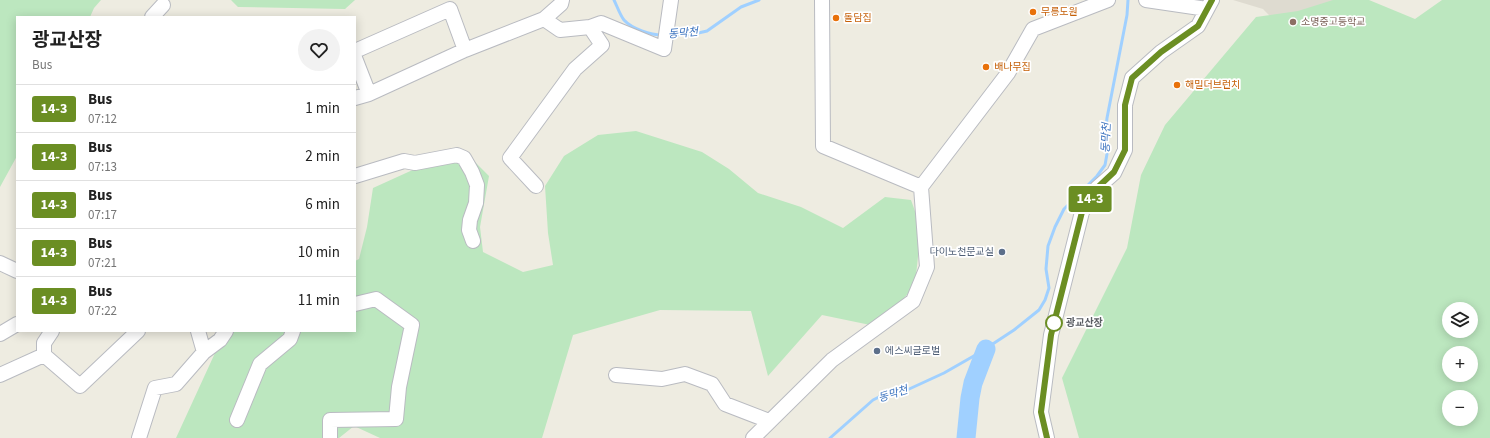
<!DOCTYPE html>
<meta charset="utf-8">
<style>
:root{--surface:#fff;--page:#f2f2f2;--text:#222;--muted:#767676;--line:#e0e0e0}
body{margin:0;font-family:"Source Sans 3","Noto Sans KR",sans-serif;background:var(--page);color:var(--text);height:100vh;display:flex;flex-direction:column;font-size:15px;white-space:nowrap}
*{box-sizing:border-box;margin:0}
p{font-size:13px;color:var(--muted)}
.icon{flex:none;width:22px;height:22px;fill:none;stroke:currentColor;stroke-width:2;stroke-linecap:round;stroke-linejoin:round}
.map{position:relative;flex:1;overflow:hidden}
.details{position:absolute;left:16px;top:16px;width:340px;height:316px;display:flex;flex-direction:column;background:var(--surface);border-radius:0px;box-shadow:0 2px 10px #0003}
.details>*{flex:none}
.badge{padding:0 8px;border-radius:3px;font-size:14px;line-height:26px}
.controls{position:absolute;left:1442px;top:302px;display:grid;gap:8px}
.controls a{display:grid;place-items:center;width:36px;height:36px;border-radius:50%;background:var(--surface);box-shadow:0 2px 10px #0003;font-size:20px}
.map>.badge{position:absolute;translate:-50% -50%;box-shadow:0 0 0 2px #fff}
.round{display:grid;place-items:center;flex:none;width:42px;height:42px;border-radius:21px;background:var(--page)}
.summary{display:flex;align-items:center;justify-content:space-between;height:68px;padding:0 16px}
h1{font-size:19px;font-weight:700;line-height:30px}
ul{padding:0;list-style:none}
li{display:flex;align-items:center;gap:12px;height:48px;padding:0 16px;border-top:1px solid var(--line)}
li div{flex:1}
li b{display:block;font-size:15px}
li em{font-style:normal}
li .badge{min-width:44px;font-weight:700;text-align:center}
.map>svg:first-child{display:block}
.education{fill:#dedbd0}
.green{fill:#bce7bf;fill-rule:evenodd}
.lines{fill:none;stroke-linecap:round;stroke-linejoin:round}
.stream{stroke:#a0d0ff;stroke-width:3}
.river{stroke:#a0d0ff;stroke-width:19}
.minor-casing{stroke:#b9bbc1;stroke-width:16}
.minor{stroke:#fff;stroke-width:14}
.line-casing{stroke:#fff;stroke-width:9}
.line{stroke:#6b8e23;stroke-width:6}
.food-dot{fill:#e8710a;stroke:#fff;stroke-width:1.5}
.education-dot{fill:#8d6e63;stroke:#fff;stroke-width:1.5}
.service-dot{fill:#5c6f8a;stroke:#fff;stroke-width:1.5}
.stop-dot{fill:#fff;stroke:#6b8e23;stroke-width:2}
.labels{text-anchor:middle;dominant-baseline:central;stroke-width:3.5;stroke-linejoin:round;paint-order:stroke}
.food-label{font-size:10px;fill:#c56008;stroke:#fff;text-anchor:start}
.education-label{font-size:10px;fill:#785e54;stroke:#fff;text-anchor:start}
.service-label{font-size:10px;fill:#4e5e75;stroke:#fff;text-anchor:end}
.stop-label{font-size:10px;font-weight:bold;fill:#5a5d63;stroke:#fff;text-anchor:start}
.water-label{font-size:11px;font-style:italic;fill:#3b73bf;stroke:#fff}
</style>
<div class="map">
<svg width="1490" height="438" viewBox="0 0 1490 438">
<rect width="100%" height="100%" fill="#eeece1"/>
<path class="education" d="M1233,0H1338L1289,35L1263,9Z"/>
<path class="green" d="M0,0H101L94,8L90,17H17V156L0,187Z
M231,0H355L345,9L238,7Z
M1333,0H1369L1415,19L1442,0H1490V438H1079L1062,378L1127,248L1141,175L1165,125L1256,17L1298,11ZM1449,309H1471V331H1449ZM1449,353H1471V375H1449ZM1449,397H1471V419H1449Z
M636,131L702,152L729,169L758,193L801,207L843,228L885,197L911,200L921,228L915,285L880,327L822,315L768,376L751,311L660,310L573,335L542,438H380L354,426L339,438H176L215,353L233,331H355V261L359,259L367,227L373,188L428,163L475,162L489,176L480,227L483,252L523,272L553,265L548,233L545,186L564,156L598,135Z"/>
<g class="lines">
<path class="stream" d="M614,0C617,6 620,15 624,20C632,29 651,35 662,35
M670,35L694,34L707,31L741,7L759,0
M830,438L873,400L885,394L907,390L944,373L979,353L1014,330L1039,310L1045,300L1049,288L1046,269L1048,246L1055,227L1064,209L1097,176L1105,165L1107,154L1105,137L1107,118L1127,15L1128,0"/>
<path class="river" d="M966,438L970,398L973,383L986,349"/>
<defs>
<path id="minor" d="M822,0L823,146L921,187
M1146,0L1207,9
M152,17L163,5
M544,19L561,4L562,0
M590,27L601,23L664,49L671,0
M355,51L450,9L465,50
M355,58L369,94
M355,98L369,94L465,50L544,19L560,30L590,27L602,45L575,69L510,158L536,186
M355,176L404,161L415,163L457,155L464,158L472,172L477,185L476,203L470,220L469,230L473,241
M0,263L17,271
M52,331L44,343V355L80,386L138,331
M0,334L17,324
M204,352L220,340L226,331
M0,375L44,355
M616,375L662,379L685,374L712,384L725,404L769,421
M237,420L260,364L290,339L293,331
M139,438L155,388L176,384L204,352L198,331
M330,438V420L396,419L399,387L412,325L376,299L355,304
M753,438L832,360L913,301L927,267L921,187L1008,73L1033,29L1108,0
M1047,438L1041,412L1051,335L1082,212L1097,188L1114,173L1125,150V105L1132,78L1161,52L1198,26L1212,0"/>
</defs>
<use href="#minor" class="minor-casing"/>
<use href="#minor" class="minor"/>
</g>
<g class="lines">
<defs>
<path id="line" d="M1047,438L1041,412L1051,335L1082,212L1097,188L1114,172L1125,150V105L1132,78L1161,52L1198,26L1212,0"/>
</defs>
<use href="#line" class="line-casing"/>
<use href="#line" class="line"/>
</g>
<g class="food-dot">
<circle cx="1033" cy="12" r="4"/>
<circle cx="836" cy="18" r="4"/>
<circle cx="986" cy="67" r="4"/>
<circle cx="1177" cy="85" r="4"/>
</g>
<circle class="education-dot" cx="1293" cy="22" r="4"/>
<g class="service-dot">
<circle cx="1002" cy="252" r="4"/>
<circle cx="877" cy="351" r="4"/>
</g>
<circle class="stop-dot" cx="1054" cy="323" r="8"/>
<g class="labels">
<g class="food-label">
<text x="1041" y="12">무릉도원</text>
<text x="844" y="18">돌담집</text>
<text x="994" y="67">배나무집</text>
<text x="1185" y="85">해밀더브런치</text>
</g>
<g class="education-label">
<text x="1301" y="22">소명중고등학교</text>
</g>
<g class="service-label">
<text x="994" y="252">다이노천문교실</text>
<text x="885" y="351" text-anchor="start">에스씨글로벌</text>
</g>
<g class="stop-label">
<text x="1066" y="323">광교산장</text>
</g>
<g class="water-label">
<text transform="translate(683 33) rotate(-5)">동막천</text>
<text transform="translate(1106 138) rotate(-88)">동막천</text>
<text transform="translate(893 394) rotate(-17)">동막천</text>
</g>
</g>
</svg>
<div class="controls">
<a><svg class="icon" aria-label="layers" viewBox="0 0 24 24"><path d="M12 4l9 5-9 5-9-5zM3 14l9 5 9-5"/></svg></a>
<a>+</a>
<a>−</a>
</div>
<b class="badge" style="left:1090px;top:199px;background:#6b8e23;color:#fff">14-3</b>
<section class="details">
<div class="summary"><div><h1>광교산장</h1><p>Bus</p></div><a class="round"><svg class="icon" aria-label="heart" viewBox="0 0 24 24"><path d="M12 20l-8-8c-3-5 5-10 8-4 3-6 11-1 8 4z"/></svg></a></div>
<ul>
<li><span class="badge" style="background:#6b8e23;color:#fff">14-3</span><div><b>Bus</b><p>07:12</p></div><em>1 min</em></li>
<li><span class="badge" style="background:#6b8e23;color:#fff">14-3</span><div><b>Bus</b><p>07:13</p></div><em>2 min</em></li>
<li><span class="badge" style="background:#6b8e23;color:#fff">14-3</span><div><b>Bus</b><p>07:17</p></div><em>6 min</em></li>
<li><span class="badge" style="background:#6b8e23;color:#fff">14-3</span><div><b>Bus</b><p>07:21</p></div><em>10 min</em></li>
<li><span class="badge" style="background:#6b8e23;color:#fff">14-3</span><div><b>Bus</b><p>07:22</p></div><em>11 min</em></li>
</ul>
</section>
</div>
